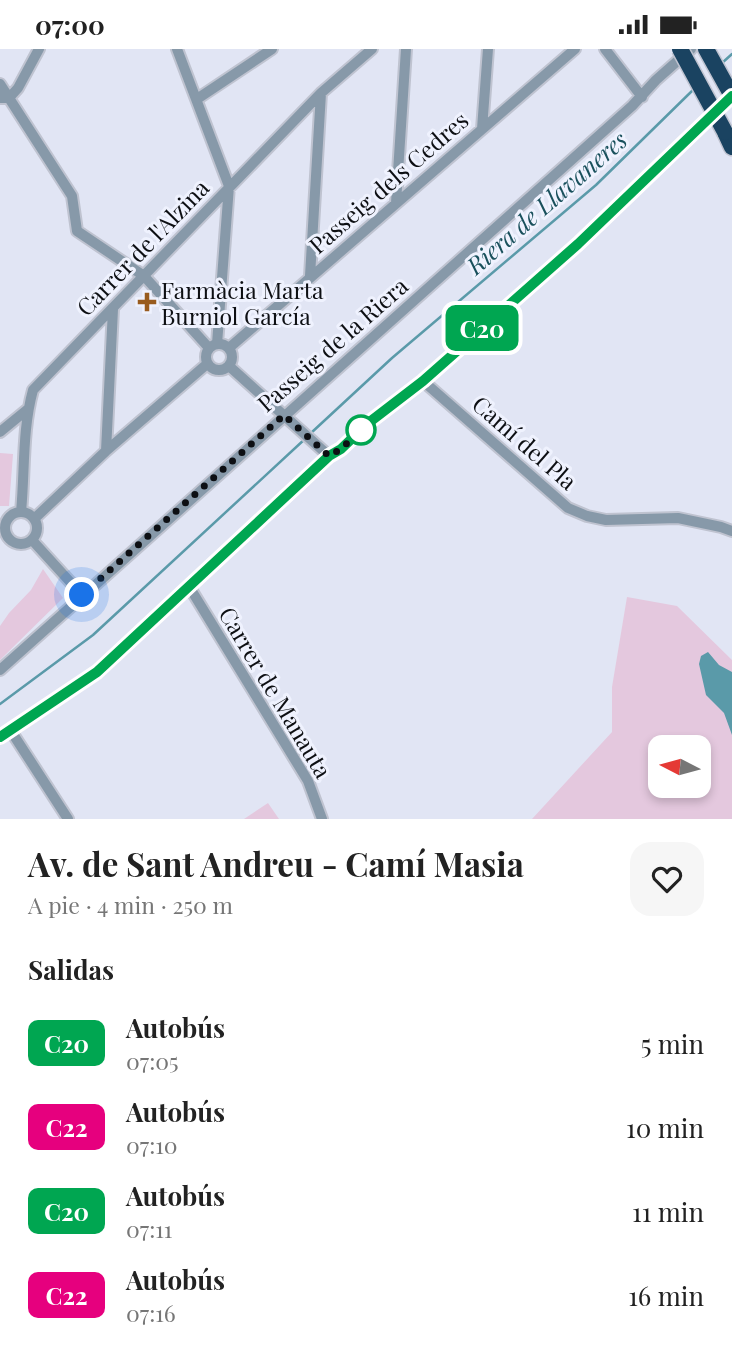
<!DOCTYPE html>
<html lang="es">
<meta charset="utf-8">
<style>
:root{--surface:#fff;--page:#f6f6f6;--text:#222;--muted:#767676}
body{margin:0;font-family:"Playfair Display",serif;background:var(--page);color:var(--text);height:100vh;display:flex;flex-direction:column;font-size:26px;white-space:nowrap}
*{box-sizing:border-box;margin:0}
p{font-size:23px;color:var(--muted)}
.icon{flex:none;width:38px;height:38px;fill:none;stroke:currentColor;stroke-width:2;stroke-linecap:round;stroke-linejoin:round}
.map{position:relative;height:770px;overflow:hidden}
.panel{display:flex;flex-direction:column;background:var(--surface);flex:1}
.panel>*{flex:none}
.badge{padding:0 14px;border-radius:10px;font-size:24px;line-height:46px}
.needle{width:46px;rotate:276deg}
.tools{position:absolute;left:648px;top:686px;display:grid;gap:14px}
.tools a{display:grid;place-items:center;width:63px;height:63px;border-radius:14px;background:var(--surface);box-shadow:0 4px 10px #0003;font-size:35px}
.you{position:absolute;width:35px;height:35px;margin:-18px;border:5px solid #fff;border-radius:50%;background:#1a73e8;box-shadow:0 0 0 10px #1a73e833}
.map>.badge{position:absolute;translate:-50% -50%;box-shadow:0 0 0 4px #fff}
h2{padding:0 28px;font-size:26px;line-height:63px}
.round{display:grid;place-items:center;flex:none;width:74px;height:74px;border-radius:21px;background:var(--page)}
.headline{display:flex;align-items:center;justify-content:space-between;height:119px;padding:0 28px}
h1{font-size:33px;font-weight:700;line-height:52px}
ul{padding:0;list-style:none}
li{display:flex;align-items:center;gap:21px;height:84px;padding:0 28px}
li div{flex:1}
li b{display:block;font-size:26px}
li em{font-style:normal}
li .badge{min-width:77px;font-weight:700;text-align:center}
.status{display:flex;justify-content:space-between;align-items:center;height:49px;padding:0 35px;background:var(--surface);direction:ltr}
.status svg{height:19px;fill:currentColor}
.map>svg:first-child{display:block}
.green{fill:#e4c8de;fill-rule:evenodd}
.water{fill:#5a9aa9}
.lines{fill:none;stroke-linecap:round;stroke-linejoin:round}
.stream{stroke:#5a9aa9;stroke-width:2.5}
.minor-casing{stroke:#bfc3d0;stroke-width:14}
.highway-casing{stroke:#bfc3d0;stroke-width:19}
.minor{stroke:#8799a9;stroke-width:10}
.highway{stroke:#1a4361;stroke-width:16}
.highway-bridge-casing{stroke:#bfc3d0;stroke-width:19;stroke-linecap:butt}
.highway-bridge{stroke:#1a4361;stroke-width:16}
.line-casing{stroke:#fff;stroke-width:16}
.line{stroke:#00a651;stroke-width:10}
.walk{stroke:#0d0f13;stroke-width:7;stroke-dasharray:0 12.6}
.poi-dot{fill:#985b1e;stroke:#eff2fe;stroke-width:2.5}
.stop-dot{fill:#fff;stroke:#00a651;stroke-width:3.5}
.labels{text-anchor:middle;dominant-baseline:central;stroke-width:6;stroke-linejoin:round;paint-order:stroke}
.street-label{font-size:23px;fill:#0d0f13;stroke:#eff2fe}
.poi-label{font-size:23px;fill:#0d0f13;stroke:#eff2fe;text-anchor:start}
.water-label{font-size:24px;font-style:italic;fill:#19505c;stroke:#eff2fe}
</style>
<div class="status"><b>07:00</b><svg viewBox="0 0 49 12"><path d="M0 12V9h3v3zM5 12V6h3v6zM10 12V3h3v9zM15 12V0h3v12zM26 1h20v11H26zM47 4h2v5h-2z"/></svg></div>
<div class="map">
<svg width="732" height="770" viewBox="0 0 732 770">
<rect width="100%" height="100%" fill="#e1e5f4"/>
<path class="green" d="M0,404L13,405L9,457H0Z
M43,520L63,549L0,611V577L9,564L31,541Z
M627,548L677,557L732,611V770H532L612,683V638ZM660,698H698V737H660Z
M268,754L279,770H244Z"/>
<path class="water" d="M708,603L719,616L732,623V686L724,664L706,646L699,615L701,607Z"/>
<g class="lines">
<path class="stream" d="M722,14L732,5
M311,384L392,309L596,136L694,40
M0,655L93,586L306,389"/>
<defs>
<path id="minor" d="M177,0L229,137L217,295
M605,0L642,48
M0,35L72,147L77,182L144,227L209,299
M0,49H9L18,39L39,0
M197,50L272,0
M482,80L488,0
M396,154L406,0
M310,227L321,44
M206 308a13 13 0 1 1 26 0a13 13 0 1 1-26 0Z
M229,299L575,0
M229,317L329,407
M423,332L568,459L587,467L606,471L678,469L721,478L732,482
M0,383L28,360
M106,402L113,260
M21,463C25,422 22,381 33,341L321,44L372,0
M5 479a16 16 0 1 1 32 0a16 16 0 1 1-32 0Z
M34,470L106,402L207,315
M32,491L82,546
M190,539L308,732L322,770
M0,621L632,57L656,31L691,0
M11,682L68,770
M0,689L98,623L329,407L341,400L367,375L423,332L578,195L732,47"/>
<path id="highway" d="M706,0L732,47
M725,83L732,98"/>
</defs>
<use href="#minor" class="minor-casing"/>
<use href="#highway" class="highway-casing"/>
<use href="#minor" class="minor"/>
<use href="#highway" class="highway"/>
<defs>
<path id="highway-bridge" d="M680,0L725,83"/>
</defs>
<use href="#highway-bridge" class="highway-bridge-casing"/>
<use href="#highway-bridge" class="highway-bridge"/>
</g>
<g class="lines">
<defs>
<path id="line" d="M0,688L97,623L329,407L341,400L367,375L423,332L578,195L732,47"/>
</defs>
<use href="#line" class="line-casing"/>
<use href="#line" class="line"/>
<path class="walk" d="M82,546L284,366L329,407L341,400L361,381"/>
</g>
<path class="poi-dot" d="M143.5 242.5h7v7h7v7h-7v7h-7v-7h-7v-7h7z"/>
<circle class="stop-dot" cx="361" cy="381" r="14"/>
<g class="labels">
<g class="street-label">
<text transform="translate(388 133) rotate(-41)">Passeig dels Cedres</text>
<text transform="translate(142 198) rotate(-46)">Carrer de l'Alzina</text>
<text transform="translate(332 295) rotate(-41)">Passeig de la Riera</text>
<text transform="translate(525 393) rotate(41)">Camí del Pla</text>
<text transform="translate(276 643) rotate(59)">Carrer de Manauta</text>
</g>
<g class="poi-label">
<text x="161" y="240">Farmàcia Marta<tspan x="161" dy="26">Burniol García</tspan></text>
</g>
<g class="water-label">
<text transform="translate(546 153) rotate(-41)">Riera de Llavaneres</text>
</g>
</g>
</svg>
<div class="tools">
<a><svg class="needle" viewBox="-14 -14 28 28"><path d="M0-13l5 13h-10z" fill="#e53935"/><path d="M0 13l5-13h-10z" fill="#767676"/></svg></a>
</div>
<div class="you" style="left:82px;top:546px"></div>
<b class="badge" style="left:482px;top:279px;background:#00a651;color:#fff">C20</b>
</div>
<section class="panel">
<div class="headline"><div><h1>Av. de Sant Andreu - Camí Masia</h1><p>A pie · 4 min · 250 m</p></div><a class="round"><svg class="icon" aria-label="heart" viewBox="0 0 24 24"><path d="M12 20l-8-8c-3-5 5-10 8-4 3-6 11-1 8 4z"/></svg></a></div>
<h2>Salidas</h2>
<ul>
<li><span class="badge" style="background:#00a651;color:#fff">C20</span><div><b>Autobús</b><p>07:05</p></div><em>5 min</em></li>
<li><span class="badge" style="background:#e6007e;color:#fff">C22</span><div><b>Autobús</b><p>07:10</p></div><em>10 min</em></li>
<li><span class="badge" style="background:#00a651;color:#fff">C20</span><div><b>Autobús</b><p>07:11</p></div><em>11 min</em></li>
<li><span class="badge" style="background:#e6007e;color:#fff">C22</span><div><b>Autobús</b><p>07:16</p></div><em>16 min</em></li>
</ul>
</section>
